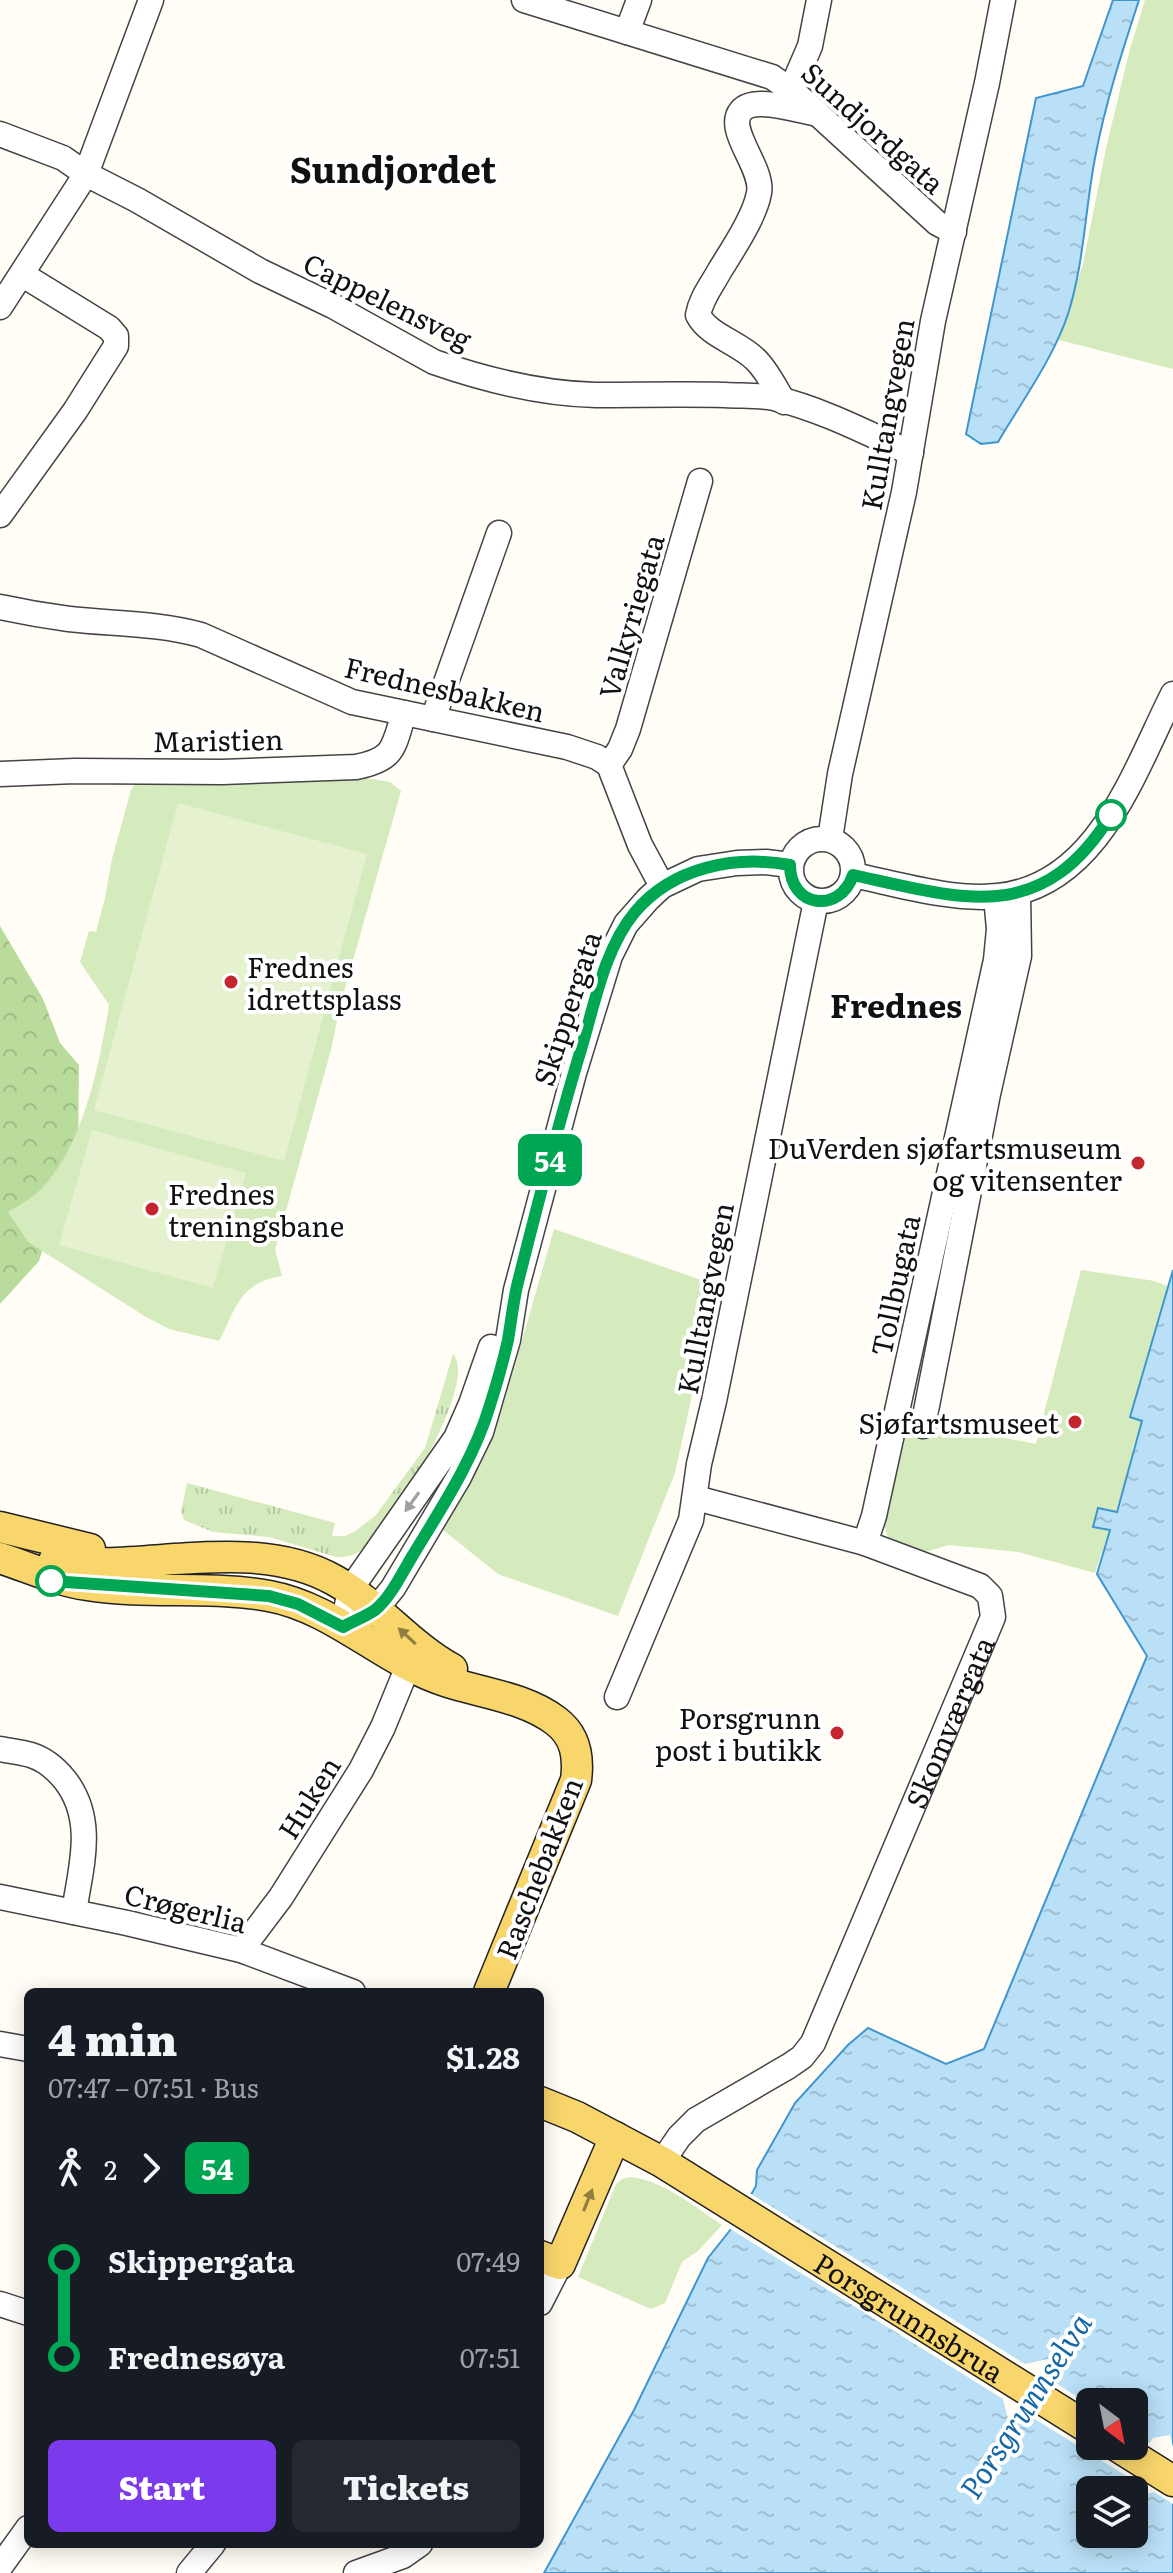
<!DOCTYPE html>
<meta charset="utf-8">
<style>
:root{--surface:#171b24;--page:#242831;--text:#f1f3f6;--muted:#9ea1a6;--accent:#7c3aed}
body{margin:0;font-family:Literata,serif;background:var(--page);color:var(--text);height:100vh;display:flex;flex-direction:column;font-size:30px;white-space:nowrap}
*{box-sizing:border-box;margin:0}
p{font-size:26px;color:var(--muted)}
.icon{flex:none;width:44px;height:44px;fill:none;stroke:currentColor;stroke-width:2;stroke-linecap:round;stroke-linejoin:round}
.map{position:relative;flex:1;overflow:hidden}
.side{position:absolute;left:24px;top:1988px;width:520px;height:560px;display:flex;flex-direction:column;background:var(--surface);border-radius:12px;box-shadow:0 4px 20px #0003}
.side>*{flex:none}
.badge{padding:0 16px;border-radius:12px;font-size:28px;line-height:52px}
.needle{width:52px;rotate:148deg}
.fabs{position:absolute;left:1076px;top:2388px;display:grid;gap:16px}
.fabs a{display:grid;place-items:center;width:72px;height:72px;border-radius:12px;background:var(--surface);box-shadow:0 4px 20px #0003;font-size:40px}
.map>.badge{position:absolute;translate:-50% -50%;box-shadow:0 0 0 4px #fff}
.legs{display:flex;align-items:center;gap:12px;height:88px;padding:0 24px;font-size:26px}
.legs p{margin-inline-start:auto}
.overview{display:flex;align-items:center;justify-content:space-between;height:136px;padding:0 24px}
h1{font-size:44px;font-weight:800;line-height:60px}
.primary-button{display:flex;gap:16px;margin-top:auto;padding:16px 24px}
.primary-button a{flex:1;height:92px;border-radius:12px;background:var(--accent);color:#fff;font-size:32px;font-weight:800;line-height:92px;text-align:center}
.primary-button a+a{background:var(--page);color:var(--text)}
ul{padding:0 24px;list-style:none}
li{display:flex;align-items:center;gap:28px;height:96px;font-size:30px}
li i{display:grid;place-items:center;width:12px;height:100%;margin:0 10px;background:currentColor}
li i::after{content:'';width:20px;height:20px;margin:-10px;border:6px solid;border-radius:50%;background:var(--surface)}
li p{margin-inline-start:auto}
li:first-child i{background:linear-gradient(#0000 50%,currentColor 0)}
li:last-child i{background:linear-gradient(currentColor 50%,#0000 0)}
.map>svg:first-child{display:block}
.grass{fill:url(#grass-tufts)}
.forest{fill:url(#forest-crowns)}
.park{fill:#d5ebbd}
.pitch{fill:#e6f2cf}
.water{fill:url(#water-ripples);stroke:#3f96cf;stroke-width:2;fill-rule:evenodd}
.pier{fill:#fffdf5}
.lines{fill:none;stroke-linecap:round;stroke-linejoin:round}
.minor-casing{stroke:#444;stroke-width:27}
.major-casing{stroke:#222;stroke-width:33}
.minor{stroke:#fff;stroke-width:24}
.major{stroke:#f9d66b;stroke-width:30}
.oneway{fill:#a0a0a0}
.oneway2{fill:#917d42}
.line-1-casing{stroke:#fff;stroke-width:18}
.line-1{stroke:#00a651;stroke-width:12}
.stop-1-dot{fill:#fff;stroke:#00a651;stroke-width:4}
.poi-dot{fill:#c4262e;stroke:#fff;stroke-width:3}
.labels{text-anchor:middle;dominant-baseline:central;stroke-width:8;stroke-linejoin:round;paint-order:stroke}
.street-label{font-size:28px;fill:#111;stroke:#fff}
.poi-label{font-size:28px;fill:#111;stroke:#fff;text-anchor:end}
.water-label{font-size:30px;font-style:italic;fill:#1768a6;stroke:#fff}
.quarter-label{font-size:32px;font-weight:bold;fill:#111;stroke:#fff}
.district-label{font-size:36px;font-weight:bold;fill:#111;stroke:#fff}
</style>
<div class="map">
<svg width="1173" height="2573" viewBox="0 0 1173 2573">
<defs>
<pattern id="grass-tufts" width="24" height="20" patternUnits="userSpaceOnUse" patternTransform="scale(2)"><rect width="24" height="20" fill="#d5ebbd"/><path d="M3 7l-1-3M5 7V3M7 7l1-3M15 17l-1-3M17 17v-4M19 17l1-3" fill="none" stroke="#b6c8a1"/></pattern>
<pattern id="forest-crowns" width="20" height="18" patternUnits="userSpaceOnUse" patternTransform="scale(2)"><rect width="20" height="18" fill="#b9dc9c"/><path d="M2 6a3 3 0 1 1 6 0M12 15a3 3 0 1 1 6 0" fill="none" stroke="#9ebc85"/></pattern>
<pattern id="water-ripples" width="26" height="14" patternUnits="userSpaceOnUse" patternTransform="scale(2)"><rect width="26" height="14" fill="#b9e0f7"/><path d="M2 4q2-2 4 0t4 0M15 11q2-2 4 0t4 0" fill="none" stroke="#9ebfd3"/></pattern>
</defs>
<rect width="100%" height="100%" fill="#fffdf5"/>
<path class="grass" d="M453,1354C480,1382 391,1527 364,1548C356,1555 346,1558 336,1557L269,1537L213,1532L184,1520L181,1511L187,1483L335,1523L332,1536H345L354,1532L375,1516L425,1448Z"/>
<path class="forest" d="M0,926L43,999L60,1043L79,1065L78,1156L56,1207L39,1261L0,1304Z"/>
<path class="park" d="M1145,0H1173V369L1059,340L1083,264L1106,148L1130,49Z
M366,778L390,782L401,791L340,1006L331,1050L275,1250L282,1276C239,1283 237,1307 219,1341L169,1329L146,1317L28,1242L8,1212C20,1205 34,1197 43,1187C84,1143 100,1062 109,1005L80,962L89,931L96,932L105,898L112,859L131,790L135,784L143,781Z
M554,1229L716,1285L675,1473L618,1616L498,1574L443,1530L481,1459L505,1400Z
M1081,1270L1155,1281L1169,1287L1130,1415L1143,1420L1132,1450L1135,1452L1095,1573L1018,1552L949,1545L925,1552L888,1538L884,1525L904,1425L955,1428L1036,1444Z
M631,2177C664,2181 695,2207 722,2225L698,2251L682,2262L665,2303L651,2309L578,2277L616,2184L622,2179Z"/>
<path class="pitch" d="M178,803L367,854L284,1161L94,1110Z
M92,1130L246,1173L213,1288L59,1245Z"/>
<path class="water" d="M1113,0H1139C1122,52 1105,104 1095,158C1085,210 1084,264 1068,314C1053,359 1022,401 998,442L981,444L966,434L1036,98L1083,86Z
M1173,1270V2573H544L634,2410L708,2258L731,2229L756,2186L757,2170L795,2103L848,2045L868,2028L946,2064L984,2049L1147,1656L1097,1574L1110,1530L1093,1527L1098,1508L1117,1512L1142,1421L1130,1417ZM1090,2402H1134V2446H1090ZM1090,2490H1134V2534H1090Z"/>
<path class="pier" d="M748,2192L1025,2364L1048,2359L1053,2376L1051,2380L1090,2405V2446H1134V2433L1149,2443L1153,2438L1170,2435L1173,2447V2504L1154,2492L1134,2497V2490H1127L1125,2482L1128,2477L1030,2416L1009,2423L1003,2399L727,2227Z"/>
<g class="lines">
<defs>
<g id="minor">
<path d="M524,0L772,77L796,94L937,223L954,232"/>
<path d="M627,32L639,0"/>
<path d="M791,90L810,46L819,0"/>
<path d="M0,134L63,158L86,174L137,200L260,271L333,306L434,362C486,380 540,394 596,395C639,395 682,394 725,395C741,396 758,395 774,398C821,409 867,433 911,453"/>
<path d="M0,307L86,174L151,0"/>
<path d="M784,402C775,388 767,370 755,359C738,342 709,336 698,315C701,298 712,285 720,270C733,249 755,216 759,193C764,168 725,130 741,111C754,95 799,111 818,114"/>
<path d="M0,515L75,411L116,346V336L109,328L23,275"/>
<path d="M0,607C23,612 46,616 69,619C114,624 157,623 201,635L352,702L567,747L597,757L609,765L640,845L662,886"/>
<path d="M433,719L499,533"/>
<path d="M609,765L620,749L628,729L700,481"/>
<path d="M0,774L75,771L222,772L356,767C395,759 393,748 404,713"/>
<circle cx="822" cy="870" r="31"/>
<path d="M830,839L840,774L904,492L933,321L987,83L1003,0"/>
<path d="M853,875C897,884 953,901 998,896C1098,886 1134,771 1173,694"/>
<path d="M923,1426L988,1094L1019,956L1018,893"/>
<path d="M865,1543L874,1516L996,960L999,929L996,897"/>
<path d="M347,1605L350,1590L456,1438L471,1404L491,1347"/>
<path d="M343,1627L376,1609L393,1588L459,1477L481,1432L508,1340L516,1290L574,1073L610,956L626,924L648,899L662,886L698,869L737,863L766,862L790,865"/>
<path d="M617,1697L691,1520L699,1464L714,1401L816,901"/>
<path d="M0,1749C10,1751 21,1752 31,1755C44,1759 56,1769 65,1780C96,1820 81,1866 74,1912"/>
<path d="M0,1897L127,1923L241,1950L353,1992"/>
<path d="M241,1950L281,1897L361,1770L383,1727L408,1666"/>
<path d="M0,2044L28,2049"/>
<path id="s1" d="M662,2162L679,2137L696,2120L789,2066L802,2057L813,2043L993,1617L990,1596L980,1586L865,1543L696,1498"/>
<path d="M540,2303L560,2264"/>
<path d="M0,2304L28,2313"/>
<path d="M0,2567L28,2528"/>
<path d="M189,2573L213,2544"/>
<path d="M356,2573L403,2556L420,2544"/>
</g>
<g id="major">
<path d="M0,1527L90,1549"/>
<path d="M0,1558C28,1567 58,1581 87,1585C147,1595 209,1585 269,1596C335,1608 384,1662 448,1682C483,1693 526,1698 556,1721C576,1736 579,1757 576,1780L489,1992"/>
<path d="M54,1561C144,1573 252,1534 334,1580C378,1604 408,1645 452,1669"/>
<path id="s2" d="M540,2102L577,2117L662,2162L1090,2429"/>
<path d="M540,2256L560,2264L615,2137"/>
<path d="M1117,2446L1173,2481"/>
</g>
</defs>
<use href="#minor" class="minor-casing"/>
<use href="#major" class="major-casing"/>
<use href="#minor" class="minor"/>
<use href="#major" class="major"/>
</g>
<defs><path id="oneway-solid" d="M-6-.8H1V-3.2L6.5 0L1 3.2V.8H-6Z" transform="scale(2)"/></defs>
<use class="oneway" href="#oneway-solid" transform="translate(412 1502) rotate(126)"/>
<g class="oneway2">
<use href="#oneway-solid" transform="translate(407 1636) rotate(-137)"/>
<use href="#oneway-solid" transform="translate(588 2200) rotate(-68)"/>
</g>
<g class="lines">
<defs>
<path id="line-1" d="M51,1581L269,1596L298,1604L343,1627C353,1621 365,1617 375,1610C391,1597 402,1573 413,1555C442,1507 474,1459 490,1405C497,1383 503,1362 508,1340C511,1322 513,1304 517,1286C537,1206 558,1125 582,1046C595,1002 605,948 635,912C673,867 735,855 790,865C790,908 840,914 853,875C963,899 1041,927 1111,815"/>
</defs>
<use href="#line-1" class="line-1-casing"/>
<use href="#line-1" class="line-1"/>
</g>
<g class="stop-1-dot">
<circle cx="1111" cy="815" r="14"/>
<circle cx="51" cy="1581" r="14"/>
</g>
<g class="poi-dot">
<circle cx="231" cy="982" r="8"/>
<circle cx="1138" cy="1163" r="8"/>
<circle cx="152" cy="1209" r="8"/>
<circle cx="1075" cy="1422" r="8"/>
<circle cx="837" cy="1733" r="8"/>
</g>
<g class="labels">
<g class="street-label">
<text transform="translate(874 127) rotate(42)">Sundjordgata</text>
<text transform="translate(388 300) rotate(26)">Cappelensveg</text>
<text transform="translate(886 414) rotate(-80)">Kulltangvegen</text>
<text transform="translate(630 616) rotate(-74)">Valkyriegata</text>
<text transform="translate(445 688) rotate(13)">Frednesbakken</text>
<text transform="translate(218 739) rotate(-1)">Maristien</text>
<text transform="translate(566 1008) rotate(-72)">Skippergata</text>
<text transform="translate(894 1285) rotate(-78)">Tollbugata</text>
<text transform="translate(704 1298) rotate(-79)">Kulltangvegen</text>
<text stroke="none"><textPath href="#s1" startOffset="544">Skomværgata</textPath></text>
<text transform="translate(308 1797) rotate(-58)">Huken</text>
<text transform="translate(538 1868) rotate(-69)">Raschebakken</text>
<text transform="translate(186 1907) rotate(14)">Crøgerlia</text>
<text stroke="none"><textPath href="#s2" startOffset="428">Porsgrunnsbrua</textPath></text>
</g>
<g class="poi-label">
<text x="247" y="966" text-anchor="start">Frednes<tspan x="247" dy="32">idrettsplass</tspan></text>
<text x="1122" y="1147">DuVerden sjøfartsmuseum<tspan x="1122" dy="32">og vitensenter</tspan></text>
<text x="168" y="1193" text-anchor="start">Frednes<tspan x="168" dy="32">treningsbane</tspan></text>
<text x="1059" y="1422">Sjøfartsmuseet</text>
<text x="821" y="1717">Porsgrunn<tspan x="821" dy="32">post i butikk</tspan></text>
</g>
<g class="water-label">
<text transform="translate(1024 2405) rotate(-57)">Porsgrunnselva</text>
</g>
<g class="quarter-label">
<text x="896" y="1004">Frednes</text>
</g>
<g class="district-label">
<text x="393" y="167">Sundjordet</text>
</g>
</g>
</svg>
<div class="fabs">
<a><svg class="needle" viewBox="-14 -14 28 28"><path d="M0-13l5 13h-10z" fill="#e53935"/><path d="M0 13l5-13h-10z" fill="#9ea1a6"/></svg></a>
<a><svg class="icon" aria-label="layers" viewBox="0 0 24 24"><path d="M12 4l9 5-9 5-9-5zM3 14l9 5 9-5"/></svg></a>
</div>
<b class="badge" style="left:550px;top:1160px;background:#00a651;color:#fff">54</b>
<section class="side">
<div class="overview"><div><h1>4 min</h1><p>07:47 – 07:51 · Bus</p></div><b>$1.28</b></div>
<div class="legs"><svg class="icon" aria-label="walk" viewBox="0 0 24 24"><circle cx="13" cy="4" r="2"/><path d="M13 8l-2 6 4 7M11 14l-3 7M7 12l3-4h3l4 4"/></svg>2<svg class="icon" aria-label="forward" viewBox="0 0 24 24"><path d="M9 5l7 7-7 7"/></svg><b class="badge" style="background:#00a651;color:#fff">54</b></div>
<ul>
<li><i style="color:#00a651"></i><b>Skippergata</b><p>07:49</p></li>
<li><i style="color:#00a651"></i><b>Frednesøya</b><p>07:51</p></li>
</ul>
<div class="primary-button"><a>Start</a><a>Tickets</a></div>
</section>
</div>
